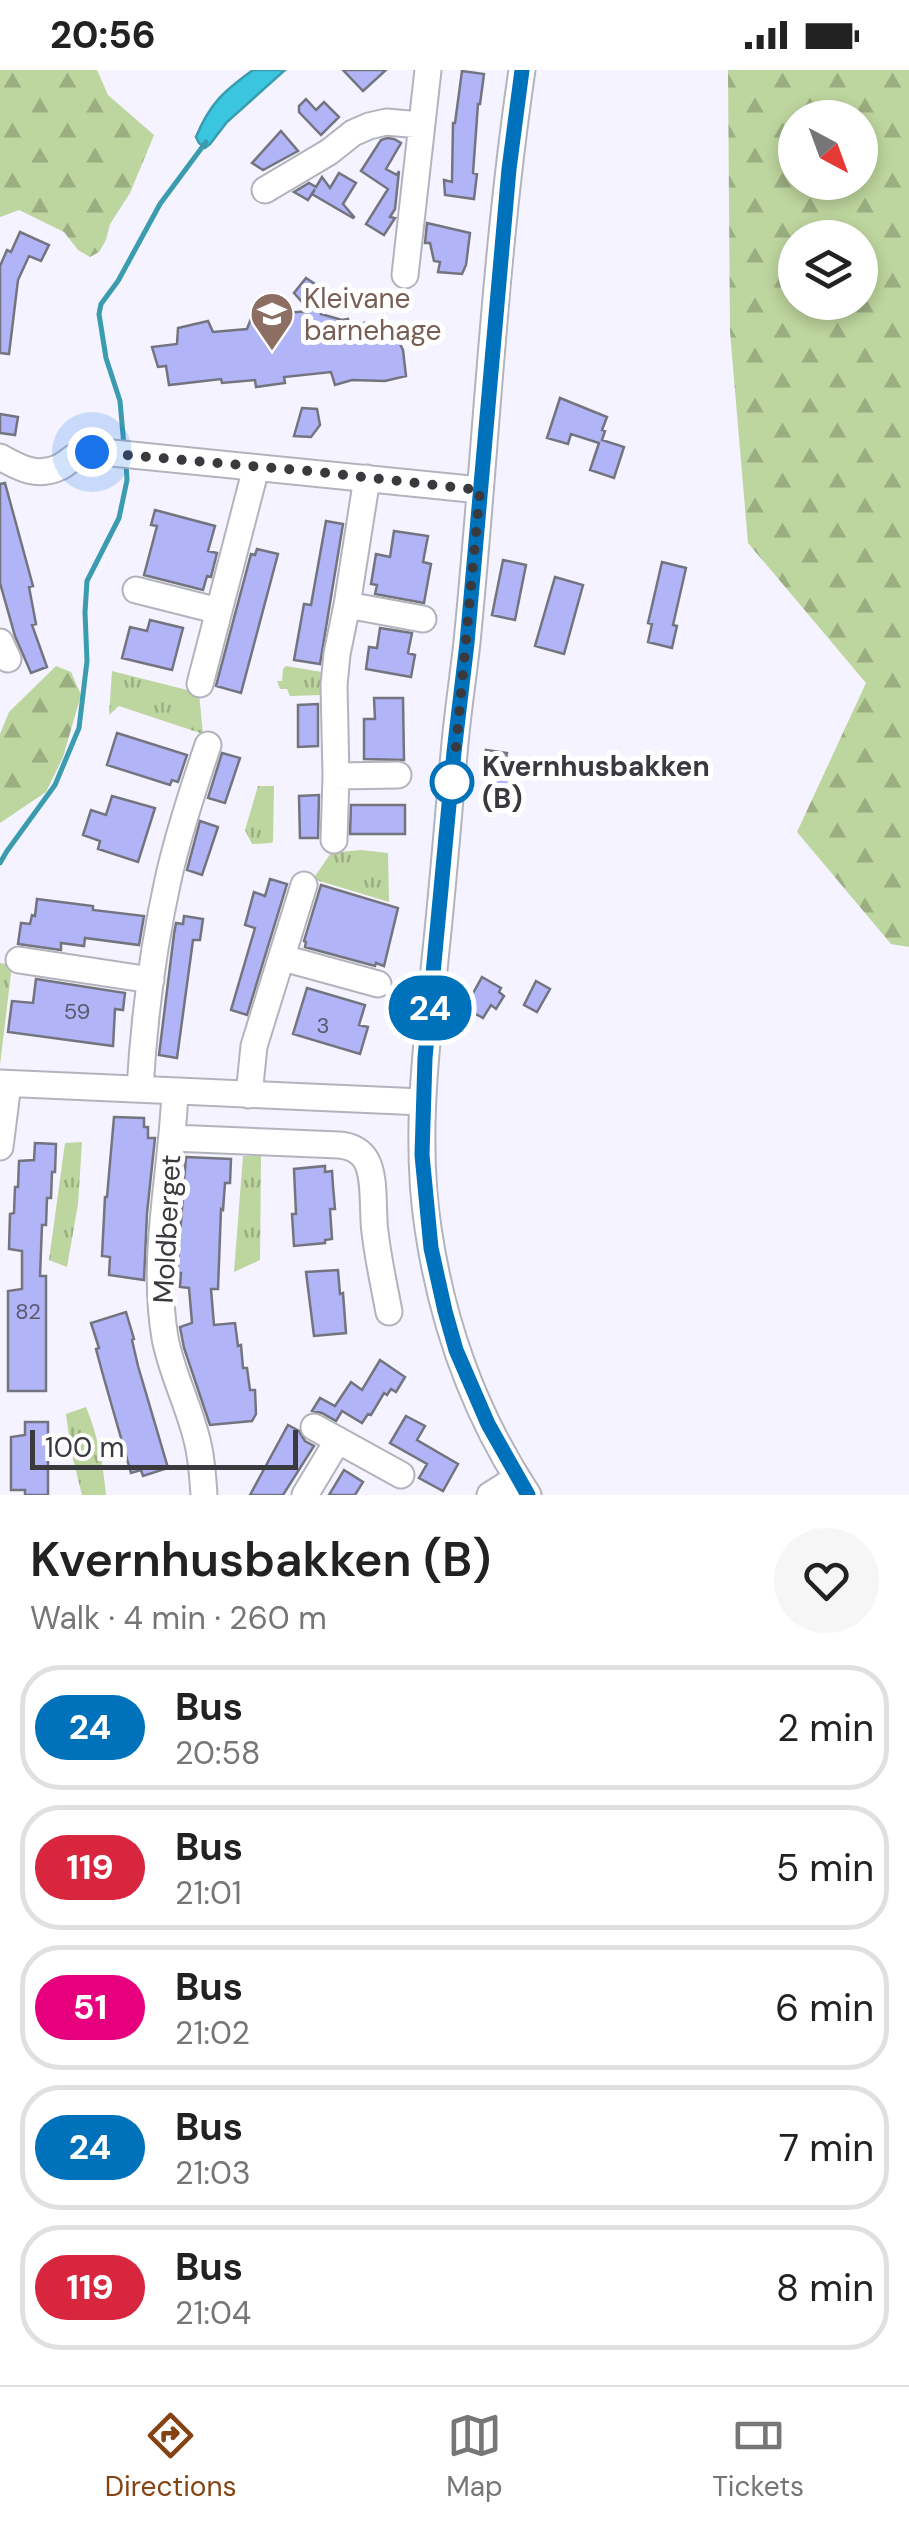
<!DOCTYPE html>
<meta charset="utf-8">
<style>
:root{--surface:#fff;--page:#f6f6f6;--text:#222;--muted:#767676;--line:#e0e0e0;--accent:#854313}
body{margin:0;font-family:"DM Sans",sans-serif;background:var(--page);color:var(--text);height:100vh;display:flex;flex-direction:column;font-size:38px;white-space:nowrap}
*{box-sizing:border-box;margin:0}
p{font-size:32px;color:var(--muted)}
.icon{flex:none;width:55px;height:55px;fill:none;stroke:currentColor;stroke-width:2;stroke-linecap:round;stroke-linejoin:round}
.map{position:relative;height:1425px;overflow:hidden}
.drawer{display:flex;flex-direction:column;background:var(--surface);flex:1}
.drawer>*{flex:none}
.badge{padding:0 20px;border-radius:32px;font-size:35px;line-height:65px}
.needle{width:65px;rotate:139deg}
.tools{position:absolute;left:778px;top:30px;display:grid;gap:20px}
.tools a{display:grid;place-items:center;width:100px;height:100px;border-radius:50%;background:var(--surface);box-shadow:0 5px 15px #0003;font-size:50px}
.scale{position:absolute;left:30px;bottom:25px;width:268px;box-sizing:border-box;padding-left:10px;border:5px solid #39393e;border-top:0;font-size:28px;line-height:35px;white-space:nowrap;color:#39393e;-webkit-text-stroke:8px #fff;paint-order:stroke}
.you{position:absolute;width:50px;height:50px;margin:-25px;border:8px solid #fff;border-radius:50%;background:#1a73e8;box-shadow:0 0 0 15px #1a73e833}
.map>.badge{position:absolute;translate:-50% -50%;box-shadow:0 0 0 5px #fff}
.round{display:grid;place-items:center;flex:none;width:105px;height:105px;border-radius:52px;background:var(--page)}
.head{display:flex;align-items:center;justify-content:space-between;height:170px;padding:0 30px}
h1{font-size:48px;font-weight:600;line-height:75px}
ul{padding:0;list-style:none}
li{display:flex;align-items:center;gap:30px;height:125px;margin:0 20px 15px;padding:0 10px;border:5px solid var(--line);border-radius:40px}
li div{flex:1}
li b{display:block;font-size:38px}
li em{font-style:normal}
li .badge{min-width:110px;font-weight:700;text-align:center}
.status{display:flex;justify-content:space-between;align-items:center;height:70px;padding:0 50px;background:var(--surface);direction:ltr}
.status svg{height:28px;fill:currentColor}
.dock{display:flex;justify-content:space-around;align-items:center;height:140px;border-top:2px solid var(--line);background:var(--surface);font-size:28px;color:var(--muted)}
.dock a{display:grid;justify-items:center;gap:5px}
.dock .current{color:var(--accent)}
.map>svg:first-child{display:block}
.forest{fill:url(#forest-firs);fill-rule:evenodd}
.park{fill:url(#park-tufts)}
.water{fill:#3ac6de;stroke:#3a9cae;stroke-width:2.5}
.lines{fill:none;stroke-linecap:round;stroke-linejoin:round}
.stream{stroke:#3a9cae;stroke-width:5}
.building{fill:#b1b5f8;stroke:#73747e;stroke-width:2.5}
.minor-casing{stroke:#b3b3bd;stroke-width:29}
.minor{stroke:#fff;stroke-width:25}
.line-casing{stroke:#fff;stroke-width:22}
.line{stroke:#0072bc;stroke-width:15}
.walk{stroke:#39393e;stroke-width:10;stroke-dasharray:0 18}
.stop-dot{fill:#fff;stroke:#0072bc;stroke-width:5}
.labels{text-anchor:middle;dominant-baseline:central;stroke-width:10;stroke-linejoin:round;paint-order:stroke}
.number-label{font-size:22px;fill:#57586c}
.education-label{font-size:28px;fill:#785e54;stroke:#fff;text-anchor:start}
.stop-label{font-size:28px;font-weight:bold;fill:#39393e;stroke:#fff;text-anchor:start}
.street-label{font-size:28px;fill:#39393e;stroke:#fff}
</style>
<div class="status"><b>20:56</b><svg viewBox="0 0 49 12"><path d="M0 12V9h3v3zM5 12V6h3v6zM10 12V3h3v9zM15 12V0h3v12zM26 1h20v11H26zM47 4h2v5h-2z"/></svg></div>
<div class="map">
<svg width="909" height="1425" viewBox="0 0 909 1425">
<defs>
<pattern id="forest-firs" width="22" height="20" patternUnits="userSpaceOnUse" patternTransform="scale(2.5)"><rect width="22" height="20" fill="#bdd59e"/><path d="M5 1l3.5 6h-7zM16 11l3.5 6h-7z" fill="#9bae82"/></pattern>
<pattern id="park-tufts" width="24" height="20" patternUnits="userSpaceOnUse" patternTransform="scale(2.5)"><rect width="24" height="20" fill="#bdd59e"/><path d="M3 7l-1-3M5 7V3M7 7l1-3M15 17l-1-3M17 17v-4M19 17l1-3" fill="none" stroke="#9bae82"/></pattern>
</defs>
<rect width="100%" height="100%" fill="#f4f3ff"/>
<path class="forest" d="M0,0H97L108,25L154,65L130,123L110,154L106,170L99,182L90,187L78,180L64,162L19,140L0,147Z
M728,0H909V877L891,874L797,762L866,613L748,473L730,262ZM795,48H860V112H795ZM795,168H860V232H795Z
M56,596L71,602L81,625L63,687L46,722L0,753V664L9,642Z"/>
<path class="park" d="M286,596L322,602L321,613L325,614L321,625L290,626L287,619H280L277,611H282L283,599Z
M112,601L199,623L203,664L119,636L109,645Z
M258,716H274L273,772L270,773L252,774L245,760Z
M361,780L388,783L389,832L313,809L331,783Z
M0,893L12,895L0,995Z
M82,1072L78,1134L67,1197L49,1190L65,1073Z
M243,1086H261L260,1190L234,1202Z
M86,1337C98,1366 103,1394 106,1425H82L71,1381L66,1344Z"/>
<path class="water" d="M253,0H285L227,52L210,74L205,78L199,73L196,67C210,33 224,21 253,0Z"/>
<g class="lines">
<path class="stream" d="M124,376L120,331L106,288L99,244L101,234L118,211L160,134L206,72
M0,793L7,781L55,715L79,658L87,591L85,542L87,511L119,448L127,410L126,392"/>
</g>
<path class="building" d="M343,0H386L363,21Z
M462,1L484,4L480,34H478L473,103L477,104L474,129L445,125L444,110L452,112L453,53H455Z
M306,29L316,40L324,32L339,47L321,65L299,42V36Z
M281,61L298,81L263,100L252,93Z
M387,68L394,69L401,73L386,99L397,105L399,101L395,139L390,147L395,148L384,165L366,154L388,119L361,101L381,70Z
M339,103L356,113L343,134L354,147L353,148L312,124L315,119L308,130L294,122L309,113L316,117L322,107L330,118Z
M427,153L470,163L466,195L462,204L438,202L440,192L434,191L430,173H425Z
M20,162L49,175L41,191L29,186L18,210L9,284L0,283V196L7,180L11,182Z
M306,208L326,221L321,244L342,250L348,249L349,255L372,252V259L386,257L394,263L403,280L406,306L385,311L352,310L335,315L331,302L284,307L285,313L256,317L255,310L222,313L221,309L169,315L166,296L158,297L152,277L177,274L178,258L208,251L213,262L247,259L254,241L273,244L310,241L294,223Z
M560,328L607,347L602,360L605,361L602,370L624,377L614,408L590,400L599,373L571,364L568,374L547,368Z
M302,338L317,339L320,355L311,367L294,366Z
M0,344L18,347L15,365L0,363Z
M5,413L33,516L29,517L36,554L32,555L47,597L31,603L15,566L0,513V414Z
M155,440L215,456L208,481L217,483L211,507L207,506L203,520L144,505L157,456L151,455Z
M326,451L343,454L320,594L294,590L304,534L311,535Z
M394,461L428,466L423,492L431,494L424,533L375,524L377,515L371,514L376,484L390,487Z
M257,479L278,484L241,623L216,616L251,484L255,485Z
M503,490L526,495L515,550L492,545Z
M662,492L686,498L673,555L677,556L672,578L648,572L652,554L648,553Z
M555,507L583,515L564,584L535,576Z
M150,550L183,558L172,600L122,588L130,557L147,561Z
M380,558L412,563L408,583L415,585L411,607L366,599L369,577L377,578Z
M374,628H403L404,690L364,689V649H375Z
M318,634V676L298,677V635Z
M117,663L187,685L178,712L172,710L170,715L107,695Z
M486,680L507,683L506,688L511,689L509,739L485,738L488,705L484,704Z
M222,683L240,688L225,733L208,728Z
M319,725L318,768H300L299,726Z
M112,726L155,738L138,792L98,779L100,771L83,765L91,740L106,745Z
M351,735H405V764H350Z
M200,751L218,757L202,805L187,800Z
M270,809L287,814L247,945L231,940L255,858L245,855L254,822L265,826Z
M321,815L398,838L384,896L376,893L375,896L305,877L306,872L304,871Z
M37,829L93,836V840L144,846L139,875L85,868L84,876L61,873V880L18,874L21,853L30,854L32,845L35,846Z
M184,846L203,849L200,870H193L177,988L159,985L174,864L176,853L183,854Z
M482,907L501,918L499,922L504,926L496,939L491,935L483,948L465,938Z
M36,909L125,923L123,940L115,939L113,976L8,962L12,931L33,933Z
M536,911L550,919L537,942L524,935Z
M307,918L365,935L359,955L368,957L360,984L293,964Z
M114,1047L144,1048V1057H148V1068H155L147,1143L144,1210L109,1205L110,1187L102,1186L105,1127H107Z
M35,1073L56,1074L55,1102H52L51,1128H47L46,1155H42L40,1206H46V1321H8V1221L22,1219V1181L9,1179L10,1144L14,1143L15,1117H18L19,1091L34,1090Z
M186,1087L231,1089L230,1113H225L223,1140L221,1139L218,1219H211L214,1255L235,1253L238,1276L241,1275L243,1298H247L250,1320H255L256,1344L252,1351L210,1355L184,1278L180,1257L192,1253L189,1218L180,1217L181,1203H177Z
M325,1096V1102L332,1101L333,1116L335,1139H330L332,1169L325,1170V1173L294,1176L292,1144H296L294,1099Z
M338,1200L340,1224L343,1223L346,1263L314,1266L306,1202Z
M126,1242L134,1269L132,1270L138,1296L168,1398L143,1406L141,1400L131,1403L103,1305L96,1279L99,1278L91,1253Z
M380,1290L405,1307L396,1322L391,1319L387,1325L384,1323L371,1345L368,1344L362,1353L342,1341L336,1351L322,1343L312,1341L320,1328L335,1336L351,1312L362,1320Z
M406,1346L425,1356L417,1370L458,1394L443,1421L419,1408L427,1394L390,1373Z
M25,1352H48V1425H25V1420H11V1367L25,1365Z
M288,1355L299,1361L305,1371L314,1376L283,1425H250Z
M344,1400L363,1412L355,1425H329Z"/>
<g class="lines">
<defs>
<path id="minor" d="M522,0C494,189 486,381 467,572C463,609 457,646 454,684C448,749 443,815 436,880C427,972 414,1066 428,1158C442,1253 475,1345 528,1425
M265,120L329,82L353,63L369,56L386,52L421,55
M405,205L428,0
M0,387C20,398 37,408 60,397C67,393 73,387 80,384C90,381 102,383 112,383L480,420
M136,520L219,541
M347,535L423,549
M0,572L8,589
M200,614L256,398
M336,706L398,705
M334,770L336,706L334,615L337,584L347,535L367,408
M283,888L378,914
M19,890L151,910
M0,1013L422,1032
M140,1019C144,950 153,878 168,810C178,764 193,719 208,675
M175,1021C172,1103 151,1186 165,1268C172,1306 192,1341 199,1379C202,1394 203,1410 204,1425
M249,1025L254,976L304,815
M172,1068L339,1075C351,1076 360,1080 366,1090C376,1107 372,1142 375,1162C378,1189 384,1215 389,1242
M0,1077L8,1014
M314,1357L401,1405
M305,1425L338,1370
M490,1425L517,1408"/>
</defs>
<use href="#minor" class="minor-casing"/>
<use href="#minor" class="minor"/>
</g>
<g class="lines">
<defs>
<path id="line" d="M522,0L509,99L467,573L454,682L425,988L422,1085L431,1178L445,1241L456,1280L488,1354L528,1425"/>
</defs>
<use href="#line" class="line-casing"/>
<use href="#line" class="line"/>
<path class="walk" d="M92,382L309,401L480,420L452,720V712"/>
</g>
<defs>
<symbol id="school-pin" viewBox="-11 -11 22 30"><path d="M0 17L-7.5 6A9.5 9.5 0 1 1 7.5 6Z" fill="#8d6e63" stroke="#fff"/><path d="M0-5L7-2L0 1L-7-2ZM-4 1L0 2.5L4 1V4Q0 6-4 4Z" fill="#fff"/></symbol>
</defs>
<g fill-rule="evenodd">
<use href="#school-pin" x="247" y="219" width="50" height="68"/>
</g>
<circle class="stop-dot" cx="452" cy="712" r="20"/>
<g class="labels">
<g class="number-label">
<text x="77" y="941">59</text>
<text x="323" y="955">3</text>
<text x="28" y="1241">82</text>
</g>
<g class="education-label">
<text x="304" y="228">Kleivane<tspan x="304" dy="32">barnehage</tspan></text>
</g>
<g class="stop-label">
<text x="482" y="696">Kvernhusbakken<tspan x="482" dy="32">(B)</tspan></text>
</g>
<g class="street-label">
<text transform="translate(167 1159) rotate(-87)">Moldberget</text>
</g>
</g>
</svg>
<div class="tools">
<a><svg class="needle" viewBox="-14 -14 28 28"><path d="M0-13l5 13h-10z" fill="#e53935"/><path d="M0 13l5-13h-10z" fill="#767676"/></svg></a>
<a><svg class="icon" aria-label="layers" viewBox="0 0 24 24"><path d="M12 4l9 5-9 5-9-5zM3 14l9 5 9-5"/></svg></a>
</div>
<div class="scale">100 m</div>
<div class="you" style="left:92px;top:382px"></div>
<b class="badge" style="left:430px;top:938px;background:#0072bc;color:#fff">24</b>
</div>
<section class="drawer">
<div class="head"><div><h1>Kvernhusbakken (B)</h1><p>Walk · 4 min · 260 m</p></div><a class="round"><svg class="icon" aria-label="heart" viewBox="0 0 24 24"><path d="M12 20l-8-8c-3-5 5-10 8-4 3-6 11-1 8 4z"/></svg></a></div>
<ul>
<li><span class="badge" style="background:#0072bc;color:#fff">24</span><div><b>Bus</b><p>20:58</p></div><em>2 min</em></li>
<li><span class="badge" style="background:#d7263d;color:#fff">119</span><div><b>Bus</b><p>21:01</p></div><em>5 min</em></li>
<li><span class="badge" style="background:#e6007e;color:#fff">51</span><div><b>Bus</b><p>21:02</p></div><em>6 min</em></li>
<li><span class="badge" style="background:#0072bc;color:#fff">24</span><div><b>Bus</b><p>21:03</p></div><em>7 min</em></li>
<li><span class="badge" style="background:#d7263d;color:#fff">119</span><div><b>Bus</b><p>21:04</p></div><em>8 min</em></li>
</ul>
</section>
<nav class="dock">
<a class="current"><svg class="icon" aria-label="directions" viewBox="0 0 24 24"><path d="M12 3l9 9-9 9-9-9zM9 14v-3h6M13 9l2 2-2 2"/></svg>Directions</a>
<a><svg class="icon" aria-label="map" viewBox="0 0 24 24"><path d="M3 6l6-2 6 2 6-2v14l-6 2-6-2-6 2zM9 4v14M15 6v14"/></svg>Map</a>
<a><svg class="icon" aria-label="tickets" viewBox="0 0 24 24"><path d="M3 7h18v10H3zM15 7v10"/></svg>Tickets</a>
</nav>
